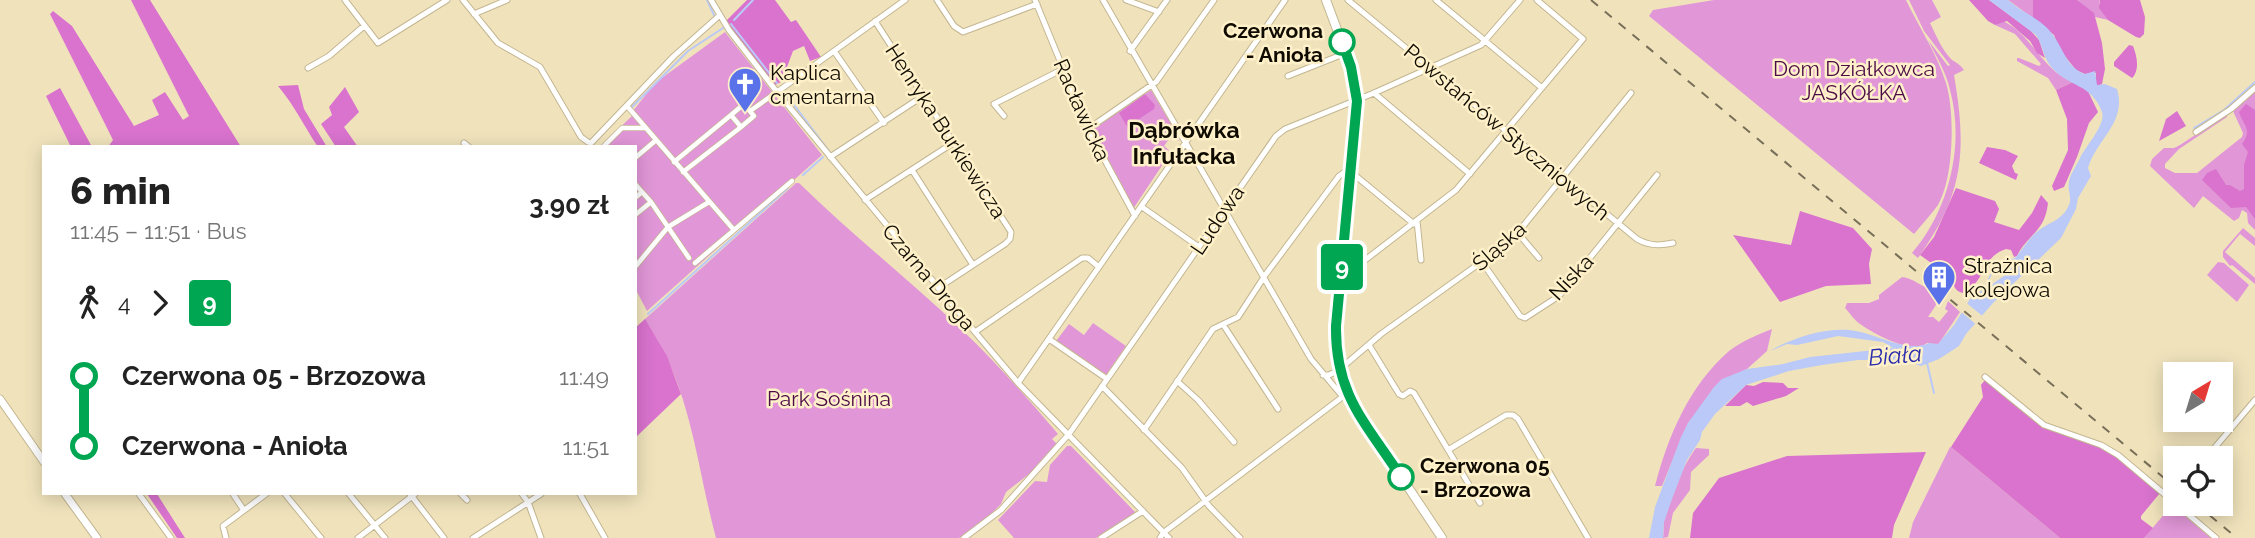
<!DOCTYPE html>
<meta charset="utf-8">
<style>
:root{--surface:#fff;--page:#f6f6f6;--text:#222;--muted:#767676}
body{margin:0;font-family:Raleway,sans-serif;background:var(--page);color:var(--text);height:100vh;display:flex;flex-direction:column;font-size:26px;white-space:nowrap}
*{box-sizing:border-box;margin:0}
p{font-size:23px;color:var(--muted)}
.icon{flex:none;width:38px;height:38px;fill:none;stroke:currentColor;stroke-width:2;stroke-linecap:round;stroke-linejoin:round}
.map{position:relative;flex:1;overflow:hidden}
.sheet{position:absolute;left:42px;top:145px;width:595px;height:350px;display:flex;flex-direction:column;background:var(--surface);border-radius:0px;box-shadow:0 4px 18px #0003}
.sheet>*{flex:none}
.badge{padding:0 14px;border-radius:5px;font-size:24px;line-height:46px}
.needle{width:46px;rotate:38deg}
.controls{position:absolute;left:2163px;top:362px;display:grid;gap:14px}
.controls a{display:grid;place-items:center;width:70px;height:70px;border-radius:0px;background:var(--surface);box-shadow:0 4px 18px #0003;font-size:35px}
.map>.badge{position:absolute;translate:-50% -50%;box-shadow:0 0 0 4px #fff}
.legs{display:flex;align-items:center;gap:10px;height:77px;padding:0 28px;font-size:23px}
.legs p{margin-inline-start:auto}
.overview{display:flex;align-items:center;justify-content:space-between;height:119px;padding:0 28px}
h1{font-size:38px;font-weight:800;line-height:52px}
ul{padding:0 28px;list-style:none}
li{display:flex;align-items:center;gap:24px;height:70px;font-size:26px}
li i{display:grid;place-items:center;width:10px;height:100%;margin:0 9px;background:currentColor}
li i::after{content:'';width:18px;height:18px;margin:-9px;border:5px solid;border-radius:50%;background:var(--surface)}
li p{margin-inline-start:auto}
li:first-child i{background:linear-gradient(#0000 50%,currentColor 0)}
li:last-child i{background:linear-gradient(currentColor 50%,#0000 0)}
.map>svg:first-child{display:block}
.green{fill:#e197d7}
.forest{fill:#d973ce}
.water{fill:#bac9f7;fill-rule:evenodd}
.pier{fill:#f0e3bc}
.lines{fill:none;stroke-linecap:round;stroke-linejoin:round}
.stream{stroke:#bac9f7;stroke-width:2}
.pedestrian-casing{stroke:#c3b691;stroke-width:6}
.minor-casing{stroke:#c3b691;stroke-width:7}
.tertiary-casing{stroke:#c3b691;stroke-width:9}
.secondary-casing{stroke:#c3b691;stroke-width:10}
.pedestrian{stroke:#fff;stroke-width:4.5}
.minor{stroke:#fff;stroke-width:5}
.tertiary{stroke:#fff;stroke-width:7}
.secondary{stroke:#fff;stroke-width:8}
.rail{stroke:#786f58;stroke-width:2;stroke-dasharray:9 9;stroke-linecap:butt}
.line-1-casing{stroke:#fff;stroke-width:16}
.line-1{stroke:#00a651;stroke-width:10}
.stop-1-dot{fill:#fff;stroke:#00a651;stroke-width:3.5}
.labels{text-anchor:middle;dominant-baseline:central;stroke-width:5;stroke-linejoin:round;paint-order:stroke}
.stop-label{font-size:21px;font-weight:bold;fill:#0f0b01;stroke:#fef0c9;text-anchor:end}
.park-label{font-size:21px;fill:#4c0b47;stroke:#fef0c9}
.poi-label{font-size:21px;fill:#0f0b01;stroke:#fef0c9;text-anchor:start}
.street-label{font-size:21px;fill:#0f0b01;stroke:#fef0c9}
.neighbourhood-label{font-size:23px;font-weight:bold;fill:#0f0b01;stroke:#fef0c9}
.water-label{font-size:23px;font-style:italic;fill:#282cad;stroke:#fef0c9}
</style>
<div class="map">
<svg width="2255" height="538" viewBox="0 0 2255 538">
<rect width="100%" height="100%" fill="#f0e3bc"/>
<path class="green" d="M1714,0H1906C1919,27 1937,54 1946,83C1955,112 1954,178 1938,205C1931,215 1922,224 1914,234L1649,16L1653,10Z
M1909,0H1932L1941,17L1930,23C1936,35 1942,50 1951,59C1956,63 1960,64 1964,70L1954,75C1967,151 1964,194 1918,258L1912,253C1949,210 1965,145 1950,90C1946,72 1936,56 1928,40L1948,66L1950,65L1924,31Z
M2008,0H2033V18Z
M2077,0H2100L2099,3L2108,20L2095,17Z
M2003,21C2032,34 2042,71 2073,82L2056,90L2048,78L2017,61V58H2019L2039,66L2041,64L2015,34L1995,25Z
M725,32L822,155L647,311L635,288V147H600L635,113L633,111L655,83Z
M2255,89V230L2248,223L2247,213L2242,210L2239,218L2234,221L2203,196L2194,208L2150,166L2152,159L2164,148H2174L2180,145L2227,114V117L2179,149L2165,164V168L2175,173H2197L2242,137L2243,133L2233,111Z
M1151,90L1180,139L1178,141L1172,135L1164,146L1171,152L1133,209L1091,130Z
M796,183H799C852,235 910,280 963,331C997,363 1027,398 1058,434L1052,439L1057,444L1029,474L1006,492L1001,504L990,515L959,538H716C696,464 691,383 644,320Z
M2243,228L2255,238V246L2240,234L2225,252L2255,278V284L2232,265L2230,266L2223,257V251Z
M2218,262L2224,263L2249,285L2237,302L2207,275Z
M1902,277C1914,278 1922,288 1934,290L1936,305L1928,317H1933L1939,322L1948,311L1945,309L1948,301L1960,312L1938,345L1927,343C1912,355 1874,334 1860,324C1854,320 1850,313 1845,308L1847,303H1869L1879,299V295Z
M1093,323L1126,346L1106,375L1056,341L1069,324L1084,335Z
M1772,329L1767,351L1747,369L1724,380L1688,423L1662,486H1655C1668,436 1689,386 1729,351C1742,341 1757,335 1772,329Z
M1067,446H1071L1136,513L1096,538H1014L998,520L1035,481L1047,482L1050,465Z
M1950,447H1951L2060,538H1909L1913,522Z
M1696,448L1709,449V455L1691,472L1690,490L1673,513L1668,537L1663,538C1664,532 1663,526 1664,521C1669,499 1683,465 1696,448Z
M2172,505L2211,538H2144Z"/>
<path class="forest" d="M131,0H150L241,147H108L113,140L50,14L53,11L72,26L134,126L159,115L152,100L165,92L183,120L189,116Z
M747,0H775L791,22L796,20L821,57L810,61L804,46L793,51L787,67L788,74L781,82L775,85L726,21Z
M1969,0H1989L2031,31L2039,40L2045,58L2037,53L2030,41L2007,21L1995,25L1988,21Z
M2033,0H2077L2094,13L2102,43L2105,69L2102,84L2098,86L2095,83L2096,73L2085,74L2076,70L2060,50L2054,35L2033,18Z
M2100,0H2140L2145,17L2144,34L2140,38L2136,37L2108,20L2099,8Z
M2129,45L2133,46C2137,56 2140,70 2132,78L2114,66V62Z
M2073,82L2087,89L2098,112L2089,123L2077,157L2064,187L2054,191L2052,186L2068,150L2067,119L2056,90Z
M298,85L304,109L327,147H318C304,126 294,105 278,86Z
M345,87L359,112L344,127L358,147H336L321,124L332,115L329,107Z
M60,88L92,147H71L46,96Z
M1145,94L1155,105L1154,109L1133,123L1132,128L1129,130L1119,113Z
M2246,104L2255,110V219L2246,207L2231,208L2202,180L2207,173L2216,169L2226,185H2230L2240,191L2244,189V165L2248,152L2242,144C2253,130 2243,125 2239,112Z
M2177,111L2186,126L2159,141L2166,119Z
M1987,147L2005,150L2018,156L2012,166L2015,173L2018,174L2016,180L1979,163Z
M1956,188L1995,201L1999,209L1994,222L2019,230L2032,213L2041,195L2048,203C2045,232 2028,234 2017,256L2014,257L2011,250L2006,249C1981,257 1987,281 1963,293C1955,291 1956,288 1951,282C1944,271 1931,263 1920,255L1934,237Z
M1800,211L1853,228L1872,249L1869,264L1871,284L1826,286L1780,302L1733,235L1791,245Z
M645,319L667,356L681,394L635,438V328Z
M1985,380L2041,425L2110,451L2160,493L2141,516V519L2153,528L2144,538H2060L1951,447L1983,397L1981,385Z
M1763,382L1783,383L1788,388H1799L1786,396L1753,406L1747,402L1740,406H1725L1746,385L1754,386Z
M1926,452L1894,525L1892,538H1690L1693,513L1719,478L1787,456Z
M147,494H157L185,538H177Z"/>
<path class="water" d="M1989,0H2008C2021,12 2042,19 2053,35C2063,48 2067,68 2085,74L2095,71L2097,85L2105,84L2117,89C2127,123 2097,138 2088,168L2091,176L2078,198L2076,209L2061,238L1993,303L1966,334L1959,346L1939,359L1921,366L1906,361L1887,360H1858L1822,365L1789,371L1746,385L1715,414L1702,432L1700,440L1687,460L1672,499L1664,522L1663,538H1649L1655,507L1681,437L1688,423L1714,387L1722,379L1747,369L1783,364L1810,357L1893,348L1883,342L1838,336L1797,345L1787,344L1770,351C1792,338 1823,328 1849,330C1875,332 1906,354 1929,343L1938,344L1954,325L1970,299L1986,287C1987,273 2001,261 2015,258C2023,249 2028,239 2039,230C2048,223 2057,222 2065,212C2075,198 2067,195 2069,182C2070,174 2077,165 2080,158C2085,147 2106,125 2102,112C2092,84 2069,87 2052,68C2043,58 2043,45 2036,35ZM2014,262L2004,276L1988,287C1988,273 2001,264 2014,262Z"/>
<path class="pier" d="M1964,301L1985,318L1978,326L1959,310Z"/>
<g class="lines">
<path class="stream" d="M707,0L714,15
M734,20L753,0
M731,24L777,83
M785,93L829,151
M630,109L688,51L723,28
M2194,128L2224,110L2255,82
M803,175L823,157
M648,314L788,188
M1927,363L1934,393"/>
<defs>
<path id="pedestrian" d="M627,106L734,230
M750,111L777,92
M603,147L622,128H645
M635,158L655,141
M674,162L731,115L741,127L754,116L744,104L731,115
M683,172L741,127
M635,184L642,192
M635,198L642,192L651,202
M635,215L651,202L689,258
M695,263L792,181
M635,267L668,227L709,202"/>
<path id="minor" d="M345,0L378,43L447,0
M463,0L498,43L540,67L581,137L588,142
M711,0L729,30L777,92L975,332L1018,383L1169,538
M937,0L954,26L963,32L1037,4
M1035,0L1088,129L1135,216
M1103,0L1311,359L1343,397
M1126,0L1159,12
M1348,0L1637,239C1649,246 1660,246 1673,243
M1436,0L1542,88
M474,14L507,0
M875,21L1011,232L1010,239L1005,244L938,288
M834,51L884,123
M1130,51L1167,0
M308,68L329,56L364,26
M1288,76L1346,53
M777,92L905,0
M1374,93L1470,174
M1004,116L994,104L1063,69
M1088,129L1156,82L1214,0
M2196,132L2231,109L2255,88
M588,142L591,143L674,56L720,15
M464,143L469,147
M830,157L923,96
M912,170L973,265
M865,200L953,143
M1142,207L1199,247
M1417,221L1421,260
M1517,232L1539,258
M1482,262L1520,316L1525,318L1559,296L1657,175
M1341,275L1347,274L1456,190L1583,39L1537,0
M1224,326L1278,409
M975,332L1082,258H1088L1099,267
M1049,339L1107,379
M1369,345L1399,394L1403,396L1410,391L1414,393L1480,503
M1323,375H1329L1339,370L1381,334L1505,245L1524,225L1631,93
M1985,377L2044,425L2101,445L2118,455L2175,503
M1177,381L1198,400L1234,442
M1018,383L1285,0
M1102,386L1182,468L1209,506L1240,538
M1144,430L1213,329L1238,317L1266,274L1339,176L1346,171L1351,172L1414,224
M1448,450L1506,415H1513L1518,419L1588,538
M2206,458L2255,400
M139,494L171,538
M233,494L243,509
M285,494L321,538
M349,494L385,538
M410,494L444,538
M461,494L467,500
M522,494L528,502L541,538
M580,494L605,538
M2176,504L2216,538
M226,538L223,526L266,494
M358,538L415,494
M473,538L541,494
M964,538L1001,510L1069,434L1276,136L1285,129L1374,93L1481,45L1520,0
M1101,538L1143,511
M1160,538L1163,533L1345,395"/>
<path id="tertiary" d="M0,399L44,462
M65,494L97,538"/>
<path id="secondary" d="M1326,0L1351,67L1357,101L1336,326L1339,370L1352,403L1442,538"/>
</defs>
<use href="#pedestrian" class="pedestrian-casing"/>
<use href="#minor" class="minor-casing"/>
<use href="#tertiary" class="tertiary-casing"/>
<use href="#secondary" class="secondary-casing"/>
<use href="#pedestrian" class="pedestrian"/>
<use href="#minor" class="minor"/>
<use href="#tertiary" class="tertiary"/>
<use href="#secondary" class="secondary"/>
<path class="rail" d="M1591,0L2175,487
M2196,504L2237,538"/>
</g>
<g class="lines">
<defs>
<path id="line-1" d="M1342,42L1351,67L1357,101L1336,326C1335,395 1366,423 1401,477"/>
</defs>
<use href="#line-1" class="line-1-casing"/>
<use href="#line-1" class="line-1"/>
</g>
<defs>
<symbol id="church-pin" viewBox="-11 -11 22 30"><path d="M0 17L-7.5 6A9.5 9.5 0 1 1 7.5 6Z" fill="#5a72e9" stroke="#fef0c9"/><path d="M-1.2-6h2.4v3.5h3.3v2.4h-3.3V6h-2.4V-.1h-3.3v-2.4h3.3Z" fill="#fff"/></symbol>
<symbol id="building-pin" viewBox="-11 -11 22 30"><path d="M0 17L-7.5 6A9.5 9.5 0 1 1 7.5 6Z" fill="#5a72e9" stroke="#fef0c9"/><path d="M-4-6H4V6H1V3H-1V6H-4ZM-2.5-4.3h1.7v1.8h-1.7ZM.8-4.3h1.7v1.8H.8ZM-2.5-1h1.7V.8h-1.7ZM.8-1h1.7V.8H.8Z" fill="#fff"/></symbol>
</defs>
<g fill-rule="evenodd">
<use href="#church-pin" x="726" y="65" width="38" height="52"/>
<use href="#building-pin" x="1920" y="258" width="38" height="52"/>
</g>
<g class="stop-1-dot">
<circle cx="1342" cy="42" r="12"/>
<circle cx="1401" cy="477" r="12"/>
</g>
<g class="labels">
<g class="stop-label">
<text x="1323" y="30">Czerwona<tspan x="1323" dy="24">- Anioła</tspan></text>
<text x="1420" y="465" text-anchor="start">Czerwona 05<tspan x="1420" dy="24">- Brzozowa</tspan></text>
</g>
<g class="park-label">
<text x="1854" y="68">Dom Działkowca<tspan x="1854" dy="24">JASKÓŁKA</tspan></text>
<text x="829" y="398">Park Sośnina</text>
</g>
<g class="poi-label">
<text x="770" y="72">Kaplica<tspan x="770" dy="24">cmentarna</tspan></text>
<text x="1964" y="265">Strażnica<tspan x="1964" dy="24">kolejowa</tspan></text>
</g>
<g class="street-label">
<text transform="translate(1082 110) rotate(66)">Racławicka</text>
<text transform="translate(946 131) rotate(57)">Henryka Burkiewicza</text>
<text transform="translate(1507 132) rotate(40)">Powstańców Styczniowych</text>
<text transform="translate(1217 220) rotate(-56)">Ludowa</text>
<text transform="translate(1499 246) rotate(-41)">Śląska</text>
<text transform="translate(929 277) rotate(50)">Czarna Droga</text>
<text transform="translate(1571 277) rotate(-47)">Niska</text>
</g>
<g class="neighbourhood-label">
<text x="1184" y="129">Dąbrówka<tspan x="1184" dy="26">Infułacka</tspan></text>
</g>
<g class="water-label">
<text transform="translate(1895 355) rotate(-5)">Biała</text>
</g>
</g>
</svg>
<div class="controls">
<a><svg class="needle" viewBox="-14 -14 28 28"><path d="M0-13l5 13h-10z" fill="#e53935"/><path d="M0 13l5-13h-10z" fill="#767676"/></svg></a>
<a><svg class="icon" aria-label="locate" viewBox="0 0 24 24"><circle cx="12" cy="12" r="6"/><path d="M12 2v4M12 18v4M2 12h4M18 12h4"/></svg></a>
</div>
<b class="badge" style="left:1342px;top:267px;background:#00a651;color:#fff">9</b>
<section class="sheet">
<div class="overview"><div><h1>6 min</h1><p>11:45 – 11:51 · Bus</p></div><b>3.90 zł</b></div>
<div class="legs"><svg class="icon" aria-label="walk" viewBox="0 0 24 24"><circle cx="13" cy="4" r="2"/><path d="M13 8l-2 6 4 7M11 14l-3 7M7 12l3-4h3l4 4"/></svg>4<svg class="icon" aria-label="forward" viewBox="0 0 24 24"><path d="M9 5l7 7-7 7"/></svg><b class="badge" style="background:#00a651;color:#fff">9</b></div>
<ul>
<li><i style="color:#00a651"></i><b>Czerwona 05 - Brzozowa</b><p>11:49</p></li>
<li><i style="color:#00a651"></i><b>Czerwona - Anioła</b><p>11:51</p></li>
</ul>
</section>
</div>
